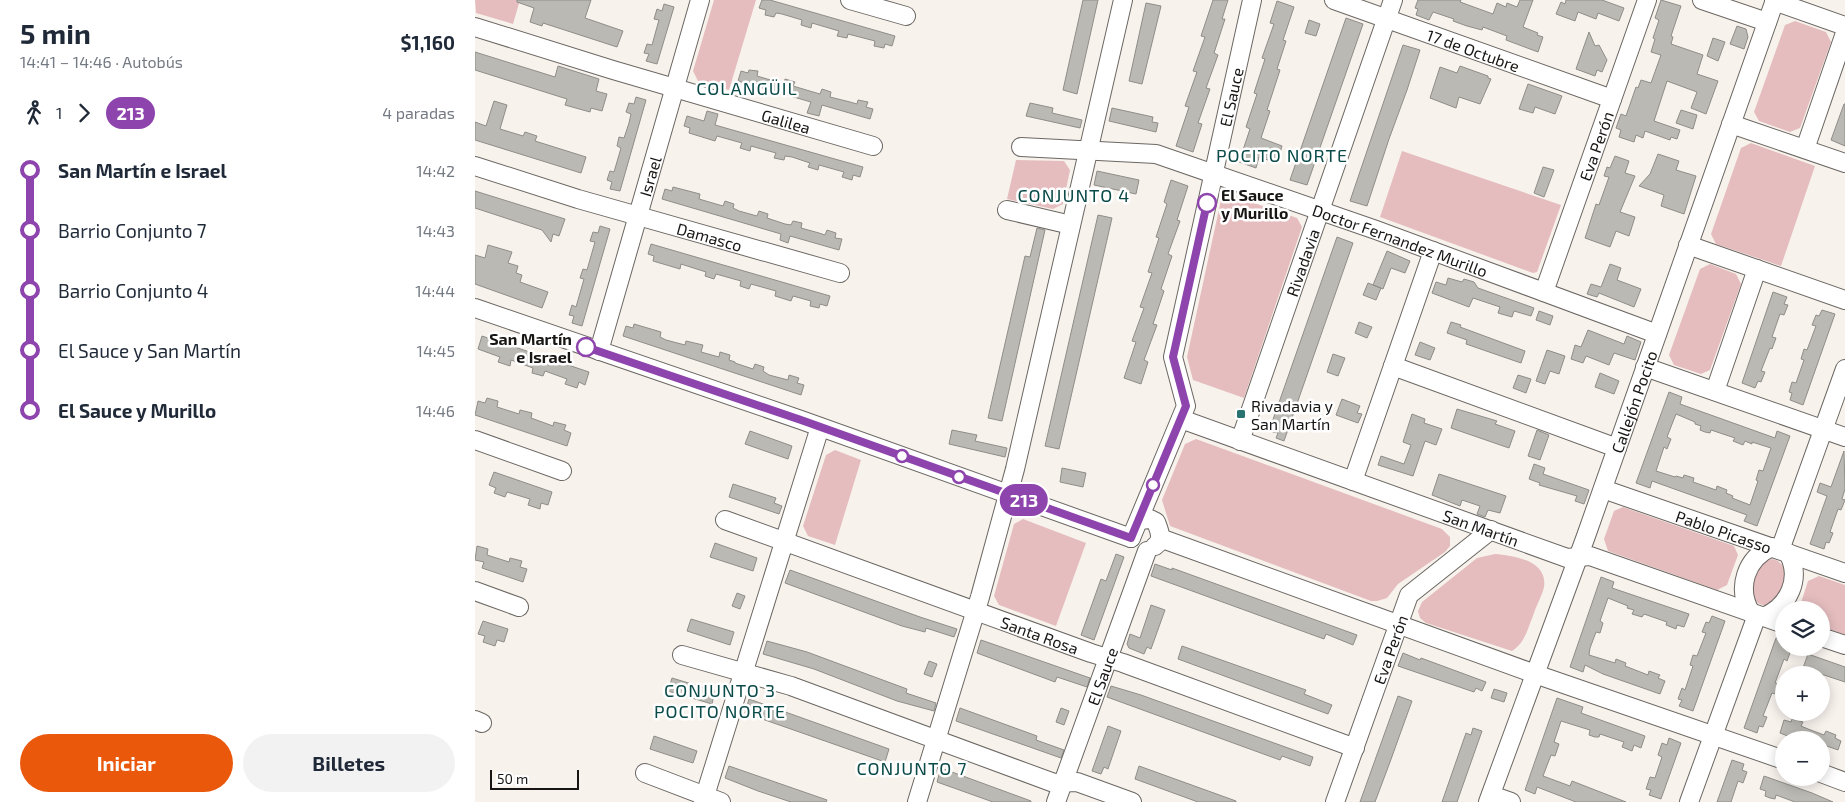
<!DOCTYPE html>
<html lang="es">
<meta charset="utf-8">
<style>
:root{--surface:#fff;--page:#f2f2f3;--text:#1f2937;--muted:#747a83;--accent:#ea580c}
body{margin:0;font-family:"Exo 2",sans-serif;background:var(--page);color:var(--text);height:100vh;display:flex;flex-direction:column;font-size:19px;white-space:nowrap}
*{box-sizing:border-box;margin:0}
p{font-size:16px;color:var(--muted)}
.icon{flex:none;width:28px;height:28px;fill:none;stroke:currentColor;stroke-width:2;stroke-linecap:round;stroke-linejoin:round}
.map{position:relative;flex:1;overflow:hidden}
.sheet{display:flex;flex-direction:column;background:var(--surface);width:475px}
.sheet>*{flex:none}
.badge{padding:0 10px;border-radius:16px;font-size:18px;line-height:32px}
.fabs{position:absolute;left:1300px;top:601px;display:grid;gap:10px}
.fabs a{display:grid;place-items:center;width:55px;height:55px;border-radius:50%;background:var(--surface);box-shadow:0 2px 12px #0003;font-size:25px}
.scale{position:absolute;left:15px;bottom:12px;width:89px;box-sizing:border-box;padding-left:5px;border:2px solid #181615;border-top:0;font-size:14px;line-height:18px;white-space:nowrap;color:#181615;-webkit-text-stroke:4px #fff;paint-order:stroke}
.map>.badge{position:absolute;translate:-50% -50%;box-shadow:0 0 0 2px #fff}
.legs{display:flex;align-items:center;gap:8px;height:55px;padding:0 20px;font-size:16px}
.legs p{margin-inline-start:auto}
.head{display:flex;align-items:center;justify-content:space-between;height:85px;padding:0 20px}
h1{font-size:28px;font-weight:700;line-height:38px}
.button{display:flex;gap:10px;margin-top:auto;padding:10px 20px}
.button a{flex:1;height:58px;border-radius:30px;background:var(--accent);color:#fff;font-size:20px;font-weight:700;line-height:58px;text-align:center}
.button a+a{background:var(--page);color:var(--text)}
ul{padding:0 20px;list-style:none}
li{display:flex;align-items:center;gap:18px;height:60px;font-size:19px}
li i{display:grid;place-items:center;width:8px;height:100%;margin:0 6px;background:currentColor}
li i::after{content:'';width:12px;height:12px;margin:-6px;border:4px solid;border-radius:50%;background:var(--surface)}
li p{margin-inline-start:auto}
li:first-child i{background:linear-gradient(#0000 50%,currentColor 0)}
li:last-child i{background:linear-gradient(currentColor 50%,#0000 0)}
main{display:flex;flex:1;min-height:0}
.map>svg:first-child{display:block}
.green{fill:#e5bdbf}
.building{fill:#bbb9b3;stroke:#8f8d88;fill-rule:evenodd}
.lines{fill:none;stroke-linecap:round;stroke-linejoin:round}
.minor-casing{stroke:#6b6762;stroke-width:20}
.minor{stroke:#fff;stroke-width:18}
.line-1-casing{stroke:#fff;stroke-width:11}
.line-1{stroke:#8e44ad;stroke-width:8}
.stop-1-dot{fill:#fff;stroke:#8e44ad;stroke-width:2.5}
.poi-dot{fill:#287271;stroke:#fff;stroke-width:2}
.labels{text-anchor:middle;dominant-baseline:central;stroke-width:5;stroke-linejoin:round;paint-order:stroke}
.street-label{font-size:16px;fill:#181615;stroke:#fff}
.stop-label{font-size:16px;font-weight:bold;fill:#181615;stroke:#fff;text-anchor:start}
.poi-label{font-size:16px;fill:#181615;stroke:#fff;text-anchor:start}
.neighbourhood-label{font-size:18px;letter-spacing:1px;fill:#0a4a49;stroke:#fff}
</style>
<main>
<section class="sheet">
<div class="head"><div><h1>5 min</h1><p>14:41 – 14:46 · Autobús</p></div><b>$1,160</b></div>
<div class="legs"><svg class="icon" aria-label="walk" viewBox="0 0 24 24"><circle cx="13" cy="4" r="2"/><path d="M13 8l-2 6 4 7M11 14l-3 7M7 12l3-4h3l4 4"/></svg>1<svg class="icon" aria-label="forward" viewBox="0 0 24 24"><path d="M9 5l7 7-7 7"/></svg><b class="badge" style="background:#8e44ad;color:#fff">213</b><p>4 paradas</p></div>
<ul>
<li><i style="color:#8e44ad"></i><b>San Martín e Israel</b><p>14:42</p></li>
<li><i style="color:#8e44ad"></i><span>Barrio Conjunto 7</span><p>14:43</p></li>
<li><i style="color:#8e44ad"></i><span>Barrio Conjunto 4</span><p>14:44</p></li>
<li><i style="color:#8e44ad"></i><span>El Sauce y San Martín</span><p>14:45</p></li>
<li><i style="color:#8e44ad"></i><b>El Sauce y Murillo</b><p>14:46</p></li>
</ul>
<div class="button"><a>Iniciar</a><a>Billetes</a></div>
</section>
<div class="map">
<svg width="1370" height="802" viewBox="0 0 1370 802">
<rect width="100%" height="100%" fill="#f8f2ed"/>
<path class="green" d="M0,0H45L38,24L1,13Z
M239,0H281L254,90L223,81L218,71Z
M1320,21L1351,32L1356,42L1325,128L1315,132L1284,121L1279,112L1310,25Z
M1276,143L1340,166L1306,266L1241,244L1236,234L1266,148Z
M927,151L1086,205L1062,272L1058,273L905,217Z
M541,160L589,161L595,170L588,204L578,209L532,199Z
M756,195L822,218L827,227L769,398L718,380L712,357L746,200Z
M1235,264L1261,274L1266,284L1235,370L1226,374L1199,365L1194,355L1225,269Z
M721,439L967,529L975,537V546L970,552L923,584L912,598L902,601H896L695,526L687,500L710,444Z
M360,450L386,460L360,545L333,536L328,526L351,455Z
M1148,507L1259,546L1263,555L1252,585L1242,590L1133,551L1129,539L1139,511Z
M548,519L611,543L581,626L524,605L519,596L539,524Z
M1020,554C1039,556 1073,560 1069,587C1067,596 1061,606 1058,616C1052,630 1050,643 1037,651L951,623L945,618L943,611L947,602L1002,558Z
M1298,559C1310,562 1313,576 1309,587C1307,593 1300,599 1296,604C1268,613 1272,563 1298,559Z
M1344,576L1370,585V635L1346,626V610H1324V609L1333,581Z"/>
<path class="building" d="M42,0H116L110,18L148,31L142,47L68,23L67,26L55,22L59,8L42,2Z
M287,0H295L420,36L417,46L410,44L409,48L399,46L400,41L373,34L372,38L362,36L364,31L337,23L336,28L326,25L327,20L307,14L301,13L299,17L290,15L291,10L284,8Z
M608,0H623L602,94L588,90Z
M738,0H753L747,19H750L739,53L743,55L731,88L735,89L723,123L727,124L718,152L701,146L714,107L710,106L722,72L718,71L730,37L726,36Z
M943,0H986L985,2L1018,14L1022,3L1031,7L1032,3L1042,7L1045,0H1058L1048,27L1063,33L1062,35L1068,37L1063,52L1031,40L1032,36L1008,27L1007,30L992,26L978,21L979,19L958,12L954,20L941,15L943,9L940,8Z
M1091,0H1127L1149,8L1144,21L1123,13L1121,19L1103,12L1100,21L1081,14L1086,2L1090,4Z
M1186,0L1206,6L1196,36L1198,37L1196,44L1228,55L1222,74L1243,81L1231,114L1216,108L1222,92L1192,81L1179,121L1205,130L1202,139L1196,137L1195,140L1170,131L1168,138L1161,135L1159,142L1144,137L1146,130L1141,128L1146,114L1151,116L1161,87L1163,88L1166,80L1176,83L1186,55L1176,52L1180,39L1178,38L1184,20L1180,18Z
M802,1L819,7L808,40L811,41L802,69L805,70L792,110L795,111L786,138L807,146L802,163L784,157L781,168L764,162L775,129L771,127L782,94L779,93L790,59L787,58L799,24L795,23Z
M671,3L686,6L667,84L654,81Z
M189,4L199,7L182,64L171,61L174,54L169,53L172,44L177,45L182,27L184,20L179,19L182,9L187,11Z
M871,18L888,24L832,185L815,180Z
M834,20L845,24L841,36L830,33Z
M1262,26L1271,29L1273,37L1269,49L1255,44Z
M1114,32L1120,46L1124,45L1132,60L1127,72L1122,70L1120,76L1101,69Z
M1238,38L1250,42L1243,61L1232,56Z
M928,45L945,50L932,90L914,139L892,206L875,201Z
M0,52L80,77L83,66L124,79L121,91L132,94L127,111L116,108L115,112L90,105L92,99L0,70Z
M985,66L1013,76V78L1016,79L1005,104L984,97L981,108L955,98L965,67L982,73Z
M274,70L283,71L282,76L309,84L310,79L320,82L318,86L338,92L345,94L347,89L356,92L355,97L375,102L382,104L383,100L393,102L391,107L398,109L395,119L347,105L344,116L332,113L336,102L263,81L266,71L273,73Z
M1053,84L1087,96L1080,114L1060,107L1058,113L1044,109Z
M161,97L171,100L145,191L135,189L137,182L132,180L135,171L139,172L146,148L142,146L144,137L149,138L154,123L156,114L151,112L154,103L159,104Z
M19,101L32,105L25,129L48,136L50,132L62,136L60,141L111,157L106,173L0,140V122L11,126Z
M555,103L578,108L577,113L607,120L605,128L551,116Z
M1369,104H1370V146L1356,140Z
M637,108L678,117L677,122L683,123L681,132L634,121Z
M1206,110L1222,115L1218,129L1201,123Z
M232,111L243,114L240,125L388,167L385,177L378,175L377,180L367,177L369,172L344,165L343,170L333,167L335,163L317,157L310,156L309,160L299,158L301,153L283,148L276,146L275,151L265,148L267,143L242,136L240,141L214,133L215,128L209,126L212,116L229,121Z
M1183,154L1204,161L1201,170L1221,176L1209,214L1186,206L1189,195L1164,186L1175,174Z
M1140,156L1154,161L1150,173L1160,176L1145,212L1160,217L1154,236L1141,231L1135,247L1110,238L1121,204L1124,205L1134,177L1129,176L1132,167L1135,168Z
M1068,167L1079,170L1069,197L1059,193Z
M622,171L664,180L661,194L619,185Z
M696,180L713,186L702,220L705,221L693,254L697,256L686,289L689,291L678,324L682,325L669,360L673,362L666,384L649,378L661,342L657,341L669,308L665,307L677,273L673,272L684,238L681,237L692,204L689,202Z
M198,187L225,194L224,199L241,204L248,206L250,201L259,204L258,208L264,211L282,216L284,211L293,214L292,218L310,224L316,225L318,221L327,223L326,228L344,233L350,235L352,230L361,233L360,238L367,239L364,250L315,236L313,243L305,240L306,234L187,199L190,189L197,191Z
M0,191L90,219L84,236L78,234L76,242L67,230L0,208Z
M623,215L637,218L584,449L570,446Z
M125,226L135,229L107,326L97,323L99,316L94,315L97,305L101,307L109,279L105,278L108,269L112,270L120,242L115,241L118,232L123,233Z
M562,228L570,230L527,421L513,418L550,256L555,257Z
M862,237L878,243L809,441L801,438L803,433L794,431Z
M176,244L355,296L352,306L345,304L344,308L335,306L336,301L318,296L316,301L300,296L301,291L276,284L274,289L265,286L266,281L241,274L239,279L230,276L231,272L206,264L205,269L178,261L179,256L173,254Z
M13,245L37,252L33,263L43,266L41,273L47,275L45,282L73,292L67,308L0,284V255L10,258Z
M912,251L935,261L930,273L916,268L908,289L898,285Z
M1135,264L1146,268L1142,280L1166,289L1159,307L1124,293L1122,297L1112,294L1116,284L1126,287Z
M973,278L987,282L989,279L999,282L1003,288L1059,308L1056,316L1039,311L1037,317L1023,313L1025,307L998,298L994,307L957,293L961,282L971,285Z
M893,283L906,288L901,300L888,295Z
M1298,292L1312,297L1309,304L1313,305L1309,315L1305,314L1297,337L1301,338L1297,349L1295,348L1286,371L1290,372L1286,382L1283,381L1280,388L1267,383Z
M1347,310L1360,314L1328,405L1315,400L1317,393L1314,392L1317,382L1321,383L1329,360L1326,359L1329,349L1332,350L1341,326L1337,325L1341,315L1344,316Z
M1064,311L1078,316L1075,325L1061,320Z
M884,322L897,327L892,338L880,333Z
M976,322L986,325L985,327L1050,351L1046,363L991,344L992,340L972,333Z
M159,324L186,332L185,337L191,340L210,345L211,341L228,345L226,352L244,357L245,352L255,355L254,360L260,362V363L278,369L280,364L289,367L288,371L294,375L313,380L314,375L324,378L322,383L329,385L326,395L148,336L151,326L158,328Z
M1113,330L1149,344L1152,336L1166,342L1160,360L1139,353L1134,365L1111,356L1108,363L1096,359L1100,345L1106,347Z
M7,336L114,372L110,385L104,382L102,388L90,384L92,379L70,371L68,376L57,373L58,368L36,360L35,366L23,362L25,357L3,349Z
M945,342L960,348L955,360L940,355Z
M1072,350L1090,356L1084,374L1075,371L1070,384L1061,381Z
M858,354L870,358L863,376L852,372Z
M1125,373L1144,381L1139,394L1120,387Z
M1043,375L1056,379L1051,393L1038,388Z
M1194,392L1207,397L1205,404L1300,438L1302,431L1315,436L1282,526L1269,521L1272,515L1177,481L1175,488L1161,483ZM1201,414L1220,422V424L1226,426L1225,430L1230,432L1235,433L1236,430L1260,438L1258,441L1268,445L1270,441L1277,444V442L1296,448L1288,471L1284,470L1281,480L1283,481L1275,505L1257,498L1258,496L1251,493L1252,490L1242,486L1241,490L1218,482L1219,478L1209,475L1208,478L1201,476L1200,477L1181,471L1189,447L1192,449L1196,439L1192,437Z
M12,398L23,401L22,407L44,414L45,410L57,413L56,418L78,426L79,422L91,425L89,430L96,433L92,446L0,415L3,401L10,403Z
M867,399L885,406L882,413L887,414L883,423L861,415Z
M982,409L1022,421L1020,424L1040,431L1034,448L976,428Z
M937,414L950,419L949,423L967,429L961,445L950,441L938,476L903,465L906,456L929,464L936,445L928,442Z
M477,430L502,435L500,441L532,448L530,457L474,444Z
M1062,430L1074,435L1065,460L1053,456Z
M275,431L317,446L313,459L270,444Z
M1369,451L1370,489L1367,499L1370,500L1366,510L1363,509L1355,532L1358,533L1354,543L1351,542L1349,549L1335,544L1352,496L1342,492L1345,483L1356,487Z
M1059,464L1070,468L1068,474L1114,490L1109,504L1100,501L1102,496L1064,485L1065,483L1054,479Z
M587,468L611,473L608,487L585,482Z
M19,472L77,492L73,505L66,503L65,509L53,505L55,499L32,492L30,497L19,493L21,488L14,485Z
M964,474L1031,496L1025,513L1013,510L1010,517L1002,514L1005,506L987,500L985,506L957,495Z
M258,484L301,498L299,503L307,506L304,514L254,497Z
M240,543L282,558L278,571L235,557Z
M2,546L13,549L12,555L34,562L35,558L47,561L45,567L52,569L48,582L7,568L9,562L0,560Z
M641,554L649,557L619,640L606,635L626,579L631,581Z
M680,564L697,570V568L882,635L878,645L851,634L849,639L676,576Z
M315,570L445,617L482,629L479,637L451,628L450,632L427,626L310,583Z
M1126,577L1139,582L1137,588L1214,614L1209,627L1202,625L1201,629L1191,625L1192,622L1169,614L1167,617L1157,614L1159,610L1152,608L1153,606L1133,598L1125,621L1128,623L1125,633L1121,632L1115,648L1114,655L1140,663L1141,659L1151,663L1150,666L1173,675L1174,671L1185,675L1183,678L1190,681L1185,694L1128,674L1110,665L1108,672L1095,667Z
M262,593L270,596L265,609L257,606Z
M676,605L690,610L676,649L672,647L669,654L654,648L652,644L655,634L665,638Z
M1237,616L1250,621L1218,711L1204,706L1207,700L1203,699L1207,688L1210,690L1218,666L1215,665L1218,655L1222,656L1231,633L1227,632L1231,622L1234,623Z
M216,619L259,632L255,645L212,631Z
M8,621L33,629L29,642L22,640L20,646L8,642L10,636L3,634Z
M1301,638L1309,641V648H1313L1312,649L1316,650L1312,661L1309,659L1300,683L1304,684L1300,694L1297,693L1288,716L1292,717L1288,727L1284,726L1282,733L1269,728Z
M506,640L615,678L612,687L582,677L580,682L502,653Z
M292,641L332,652L432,689L431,693L461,703L459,711L422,701L339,669L288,654Z
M707,646L831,690L829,694L857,705L853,714L703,659Z
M928,653L945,660L946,658L1011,682L1007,691L1001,688L999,692L923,666Z
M1333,654L1370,667V682L1349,675H1333L1335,670L1328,668Z
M454,661L462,664L457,677L449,674Z
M197,678L240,691L237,704L193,691Z
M636,686L666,695L838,757L835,766L807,756L805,760L783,752L632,697Z
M1019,689L1032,693L1029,702L1016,698Z
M923,696L937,701L915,762L900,802H885Z
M1082,698L1108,707L1106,713L1170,736L1166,748L1159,745L1157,751L1147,747L1149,742L1125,734L1124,737H1120L1114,735L1115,730L1086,721L1079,742L1084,744L1080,756L1076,755L1068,776L1095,786L1097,781L1151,802H1101L1062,787L1060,794L1050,790Z
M274,699L414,749L410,762L270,713Z
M485,708L562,736L561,740L589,750L586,758L481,721Z
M586,708L594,711L589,725L581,722Z
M1317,719L1328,722L1326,726L1333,729L1349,735L1351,731L1361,735L1360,738L1366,741L1363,750L1346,744V740H1323L1305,733L1309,720L1316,722Z
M633,726L646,731L633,769L629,767L626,774L617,771Z
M998,728L1007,731L982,802H967L991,733L996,735Z
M179,736L222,751L218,763L175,749Z
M1194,738L1206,743L1186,799L1174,795L1176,790L1171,789L1175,777L1180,778L1187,757L1183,755L1187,743L1192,745Z
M1257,760L1269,764L1267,770L1272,772L1268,783L1263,781L1256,802H1242Z
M254,766L352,800L351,802H316L283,791L250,778Z
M664,766L761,801V802H723L660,779Z
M466,768L556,801V802H518L462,782Z
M1289,776L1337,793L1358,802H1320L1301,795L1300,799L1295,798L1290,796L1291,791L1285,789Z"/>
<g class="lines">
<defs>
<g id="minor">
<path d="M375,0L431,16"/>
<path id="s1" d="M859,0L1137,99"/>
<path d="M1227,0L1292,22"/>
<path d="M1299,1L1370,26"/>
<path id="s2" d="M0,27L138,70L398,146"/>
<path d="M1256,124L1370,163"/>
<path id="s3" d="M546,147L681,154L901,230L1182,334"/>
<path d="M1330,149L1370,33"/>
<path id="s4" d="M0,166L103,199L365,273"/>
<path d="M532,210L596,225"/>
<path d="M1213,245L1370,300"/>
<path id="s5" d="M1069,292L1172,0"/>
<path d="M0,308L326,420L656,538"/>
<path id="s6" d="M124,351L225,0"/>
<path d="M918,366L1142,448"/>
<path d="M1170,367L1370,437"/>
<path d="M1240,391L1282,269"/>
<path id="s7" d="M706,419L1092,558L1115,556L1309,624"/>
<path d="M0,440L87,471"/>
<path id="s8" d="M765,441L918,0"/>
<path d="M878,481L958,251"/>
<path id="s9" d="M1128,489L1370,573"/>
<path id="s10" d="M250,520L616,653L648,663L880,748"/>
<path d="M664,520L675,519L681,522C684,530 689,540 680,546"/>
<path id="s11" d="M656,538L711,406L698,357L777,0"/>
<path d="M685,538L1060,674L1309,760"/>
<path d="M1305,550L1370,369"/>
<path d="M0,591L44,607"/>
<path d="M1276,613C1261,588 1271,558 1297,547"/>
<path d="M1288,617C1314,607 1327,578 1313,553"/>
<path d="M1346,637L1370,645"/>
<path d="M207,655L316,686L579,783L602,782L657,802"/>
<path d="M0,720L7,723"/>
<path d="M170,773L246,802"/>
<path d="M1346,773L1370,782"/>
<path d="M1016,795L1036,802"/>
<path d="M228,802L345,427"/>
<path d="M442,802L505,597L540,469L648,0"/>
<path id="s12" d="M581,802L672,551"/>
<path id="s13" d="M860,802L934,595L1016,530"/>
<path id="s14" d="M1013,802L1111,536L1300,0"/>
<path d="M1214,802L1282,615"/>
</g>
</defs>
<use href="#minor" class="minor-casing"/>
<use href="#minor" class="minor"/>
</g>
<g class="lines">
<defs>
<path id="line-1" d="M111,347L326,420L656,538L711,406L698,357L732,203"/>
</defs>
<use href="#line-1" class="line-1-casing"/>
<use href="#line-1" class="line-1"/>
</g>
<g class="stop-1-dot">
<circle cx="732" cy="203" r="9"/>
<circle cx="111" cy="347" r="9"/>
<circle cx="427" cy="456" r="6"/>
<circle cx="484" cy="477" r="6"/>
<circle cx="678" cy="485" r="6"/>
</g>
<rect class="poi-dot" x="761" y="409" width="10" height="10" rx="2.5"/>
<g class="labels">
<g class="street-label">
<text stroke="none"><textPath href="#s1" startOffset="148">17 de Octubre</textPath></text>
<text stroke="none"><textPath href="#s11" startOffset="460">El Sauce</textPath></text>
<text stroke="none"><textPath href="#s2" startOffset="325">Galilea</textPath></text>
<text stroke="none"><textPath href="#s5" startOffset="155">Eva Perón</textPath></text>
<text stroke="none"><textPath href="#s6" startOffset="182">Israel</textPath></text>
<text stroke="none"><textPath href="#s4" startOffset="245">Damasco</textPath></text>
<text stroke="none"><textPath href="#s3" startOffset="394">Doctor Fernandez Murillo</textPath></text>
<text stroke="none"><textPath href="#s8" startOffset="189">Rivadavia</textPath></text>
<text stroke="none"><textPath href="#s14" startOffset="426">Callejón Pocito</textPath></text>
<text stroke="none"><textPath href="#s7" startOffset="319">San Martín</textPath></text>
<text stroke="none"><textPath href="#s9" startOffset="128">Pablo Picasso</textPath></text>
<text stroke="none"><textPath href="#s10" startOffset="335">Santa Rosa</textPath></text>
<text stroke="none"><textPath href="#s13" startOffset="162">Eva Perón</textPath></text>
<text stroke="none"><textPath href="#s12" startOffset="134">El Sauce</textPath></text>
</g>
<g class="stop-label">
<text x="746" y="194">El Sauce<tspan x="746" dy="18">y Murillo</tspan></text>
<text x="97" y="338" text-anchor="end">San Martín<tspan x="97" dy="18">e Israel</tspan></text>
</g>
<g class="poi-label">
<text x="776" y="405">Rivadavia y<tspan x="776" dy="18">San Martín</tspan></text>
</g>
<g class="neighbourhood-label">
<text x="272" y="88">COLANGÜIL</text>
<text x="807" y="155">POCITO NORTE</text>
<text x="599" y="195">CONJUNTO 4</text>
<text x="245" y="690">CONJUNTO 3<tspan x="245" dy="21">POCITO NORTE</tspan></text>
<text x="437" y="768">CONJUNTO 7</text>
</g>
</g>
</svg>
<div class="fabs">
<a><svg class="icon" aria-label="layers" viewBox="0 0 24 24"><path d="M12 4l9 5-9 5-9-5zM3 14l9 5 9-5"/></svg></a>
<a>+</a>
<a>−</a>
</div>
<div class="scale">50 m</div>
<b class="badge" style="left:549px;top:500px;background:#8e44ad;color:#fff">213</b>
</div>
</main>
